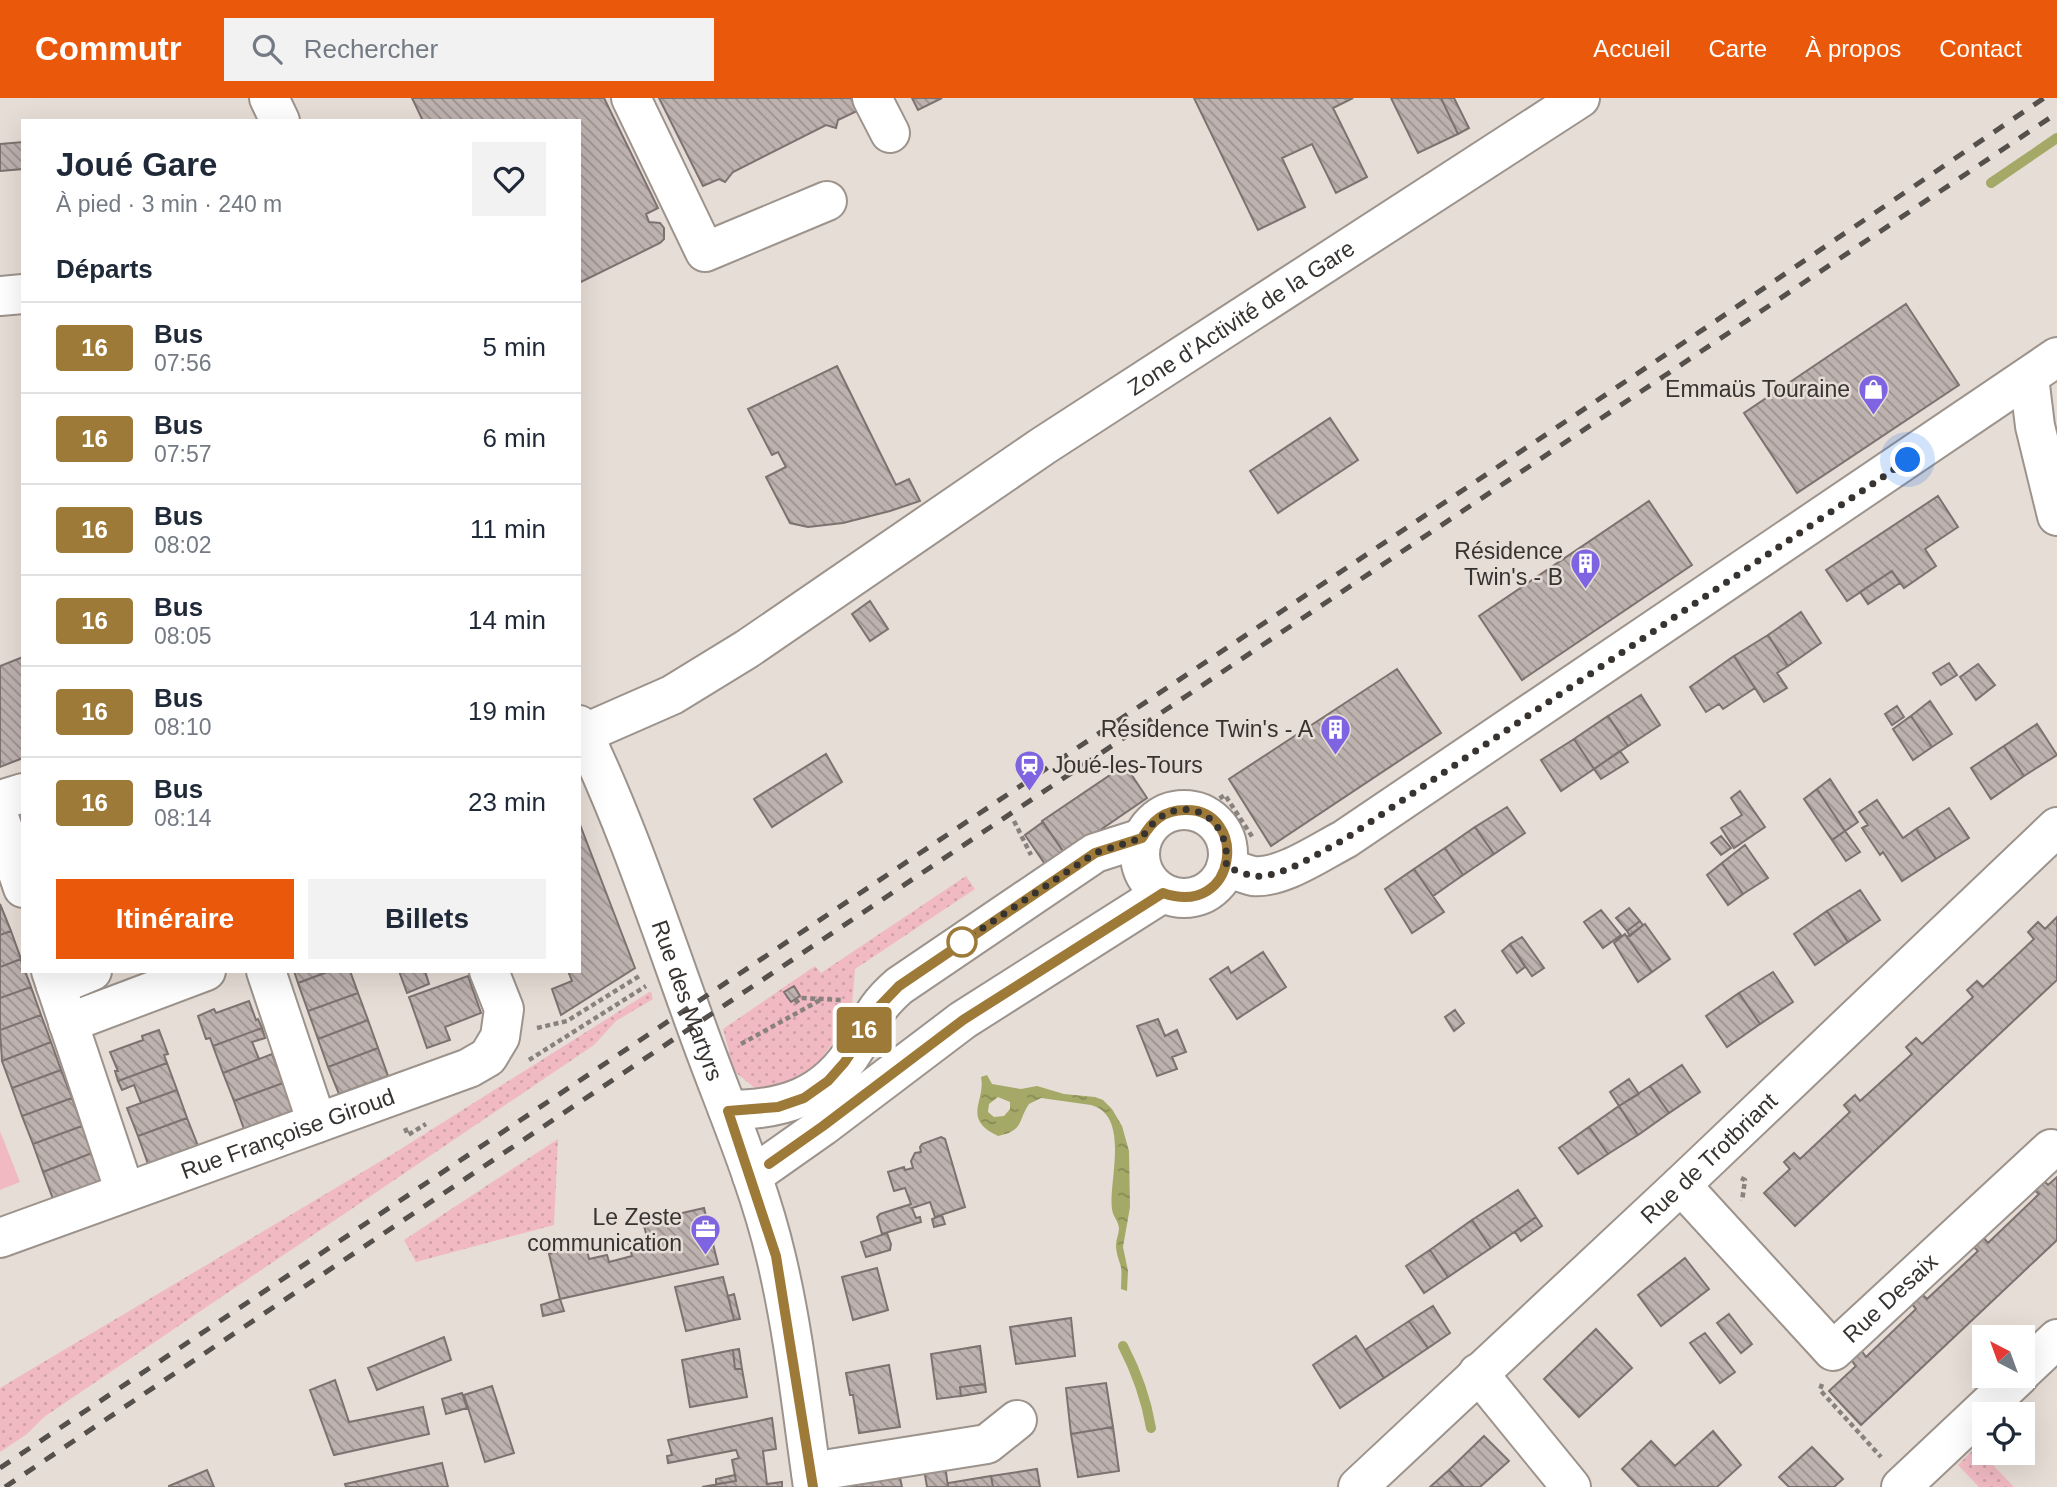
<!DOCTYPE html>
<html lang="fr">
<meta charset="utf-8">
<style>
:root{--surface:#fff;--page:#f2f2f3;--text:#1f2937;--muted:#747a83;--line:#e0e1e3;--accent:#ea580c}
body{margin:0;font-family:Arial,sans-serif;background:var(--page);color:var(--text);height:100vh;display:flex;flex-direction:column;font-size:26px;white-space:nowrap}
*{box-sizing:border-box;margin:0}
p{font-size:23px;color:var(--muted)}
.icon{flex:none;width:38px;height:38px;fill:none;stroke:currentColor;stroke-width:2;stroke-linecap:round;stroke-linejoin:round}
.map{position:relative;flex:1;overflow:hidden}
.sheet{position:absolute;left:21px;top:21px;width:560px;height:854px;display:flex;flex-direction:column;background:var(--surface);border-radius:0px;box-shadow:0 7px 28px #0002}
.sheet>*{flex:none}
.badge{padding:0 14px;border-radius:5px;font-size:24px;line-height:46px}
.needle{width:46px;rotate:319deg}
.fabs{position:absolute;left:1972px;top:1227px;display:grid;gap:14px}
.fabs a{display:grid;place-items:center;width:63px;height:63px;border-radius:0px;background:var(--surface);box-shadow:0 7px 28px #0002;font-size:35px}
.you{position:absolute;width:35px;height:35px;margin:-18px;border:5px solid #fff;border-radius:50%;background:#1a73e8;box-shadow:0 0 0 10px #1a73e833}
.map>.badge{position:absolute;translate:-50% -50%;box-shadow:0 0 0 4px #fff}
h2{padding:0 35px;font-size:26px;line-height:63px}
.round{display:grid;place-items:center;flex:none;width:74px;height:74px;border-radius:0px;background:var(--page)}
.head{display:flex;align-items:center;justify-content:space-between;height:119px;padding:0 35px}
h1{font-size:33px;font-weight:700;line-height:52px}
.cta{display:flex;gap:14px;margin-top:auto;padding:14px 35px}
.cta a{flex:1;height:80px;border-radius:0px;background:var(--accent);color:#fff;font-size:28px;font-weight:700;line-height:80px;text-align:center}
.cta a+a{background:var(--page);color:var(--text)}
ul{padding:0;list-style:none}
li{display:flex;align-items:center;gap:21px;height:91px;padding:0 35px;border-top:2px solid var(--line)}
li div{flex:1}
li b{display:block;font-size:26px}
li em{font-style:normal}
li .badge{min-width:77px;font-weight:700;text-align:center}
header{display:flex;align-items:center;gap:42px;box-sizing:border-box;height:98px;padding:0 35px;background:var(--accent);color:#fff}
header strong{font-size:33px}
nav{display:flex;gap:38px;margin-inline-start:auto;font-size:24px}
.search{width:490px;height:63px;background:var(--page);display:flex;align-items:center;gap:18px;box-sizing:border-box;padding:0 24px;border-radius:0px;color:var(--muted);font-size:26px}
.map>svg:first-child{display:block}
.grass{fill:url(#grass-dots)}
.green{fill:#f1bac3}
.water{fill:url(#water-ripples);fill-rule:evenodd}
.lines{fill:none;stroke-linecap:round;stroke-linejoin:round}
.stream{stroke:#a4a967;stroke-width:10}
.building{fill:url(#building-back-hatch);stroke:#7d726f;stroke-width:2}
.minor-casing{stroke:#9c938c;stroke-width:42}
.major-casing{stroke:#9c938c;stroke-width:42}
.path{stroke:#88817d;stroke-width:4.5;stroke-dasharray:5 3.5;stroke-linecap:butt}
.minor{stroke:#fff;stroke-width:38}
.major{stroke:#fff;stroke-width:38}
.rail{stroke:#55504c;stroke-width:5;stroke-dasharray:12 12;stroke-linecap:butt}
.line-casing{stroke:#fff;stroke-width:16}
.line{stroke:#9e7a38;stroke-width:10}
.walk{stroke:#373330;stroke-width:7;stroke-dasharray:0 12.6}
.stop-dot{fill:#fff;stroke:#9e7a38;stroke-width:3.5}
.labels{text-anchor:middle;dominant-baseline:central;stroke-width:5;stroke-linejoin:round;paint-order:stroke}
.street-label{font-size:23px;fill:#373330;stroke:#e6ddd6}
.poi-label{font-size:23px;fill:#373330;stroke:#e6ddd6;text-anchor:end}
</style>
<header>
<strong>Commutr</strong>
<div class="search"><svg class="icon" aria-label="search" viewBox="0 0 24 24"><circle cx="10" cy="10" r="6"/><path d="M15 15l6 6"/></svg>Rechercher</div>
<nav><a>Accueil</a><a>Carte</a><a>À propos</a><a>Contact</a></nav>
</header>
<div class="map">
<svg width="2057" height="1389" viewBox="0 0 2057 1389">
<defs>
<pattern id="grass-dots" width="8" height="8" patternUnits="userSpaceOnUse" patternTransform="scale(1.75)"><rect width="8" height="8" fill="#f1bac3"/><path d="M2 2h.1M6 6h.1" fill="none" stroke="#cfa0a8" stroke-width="1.8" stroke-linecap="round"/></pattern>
<pattern id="water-ripples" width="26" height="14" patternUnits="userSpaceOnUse" patternTransform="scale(1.75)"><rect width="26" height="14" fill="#a4a967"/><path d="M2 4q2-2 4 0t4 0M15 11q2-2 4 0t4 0" fill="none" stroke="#868a55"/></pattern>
<pattern id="building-back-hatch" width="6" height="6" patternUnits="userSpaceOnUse" patternTransform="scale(1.75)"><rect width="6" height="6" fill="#beb2af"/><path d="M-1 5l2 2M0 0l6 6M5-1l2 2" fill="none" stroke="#9b918f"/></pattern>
</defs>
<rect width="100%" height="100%" fill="#e6ddd6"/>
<path class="grass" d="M966,778L975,791L855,871L851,919L819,964L787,988L756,991L734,973L727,958L729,953L723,931L815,868L821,875Z
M651,893L653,901L616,923L594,947L44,1319L27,1336L0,1354V1290L396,1054Z
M558,1041L554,1127L416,1164L404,1142Z
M1976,1349L2014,1389H1979L1958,1367Z"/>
<path class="green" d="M0,1033L20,1084L0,1092Z"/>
<path class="water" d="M987,977L992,986L1021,991L1037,988L1064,996L1095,999L1103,1002L1112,1011L1122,1028L1129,1053L1130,1109L1123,1149L1128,1173L1127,1193L1121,1191C1121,1184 1122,1176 1121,1169C1119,1162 1116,1155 1116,1147C1116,1140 1121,1133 1118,1126C1116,1120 1113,1118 1112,1111C1108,1084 1131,1018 1091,1007L1041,1000L1029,1006C1018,1022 1024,1033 998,1038C961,1020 986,1004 981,979ZM998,999L1010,1004V1011L1004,1018L994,1019L988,1014L989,1006Z"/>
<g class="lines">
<path class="stream" d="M1991,85L2057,40
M1123,1248C1137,1275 1146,1300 1151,1330"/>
</g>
<path class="building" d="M412,0H604L658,110L646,116L649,124L660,125L664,130V141L660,145L579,185V23H423Z
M659,0H851L857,13L838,22L836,30L826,27L733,74L725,84L719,81L703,88Z
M912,0H942L918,12Z
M1194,0H1353L1333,10L1367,79L1336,95L1312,46L1282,60L1305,109L1258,132Z
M1391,0H1441L1458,36L1418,55Z
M1441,0H1454L1469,30L1458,36Z
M23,44V71L0,73V46Z
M1906,206L1959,287L1797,395L1744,315Z
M837,268L896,387L909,381L920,403L890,413L843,425L808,429L790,425L766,379L786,369L778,354L772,357L748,311Z
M1330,320L1358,362L1278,415L1250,373Z
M1938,398L1958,429L1925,451L1936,468L1904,490L1892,473L1847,503L1826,472Z
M1649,403L1692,467L1522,582L1479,518Z
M1892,473L1900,485L1868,506L1860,494Z
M870,503L888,531L870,543L852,516Z
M1801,514L1821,545L1788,568L1768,537Z
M1768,537L1788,568L1777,575L1787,590L1764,604L1734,558Z
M1734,558L1755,590L1723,611L1719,606L1706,614L1690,589Z
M23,559V660L0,669V568Z
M1949,565L1957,577L1941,587L1933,575Z
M1978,566L1995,587L1976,602L1960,579Z
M1397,571L1441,635L1271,748L1229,681Z
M1641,597L1660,627L1628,648L1608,618Z
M1930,603L1952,636L1932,649L1911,618Z
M1897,608L1904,619L1892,627L1885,616Z
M1608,618L1628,648L1594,671L1574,641Z
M1911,618L1932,649L1913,662L1893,631Z
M2037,626L2057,657L2024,678L2004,648Z
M1574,641L1594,671L1561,693L1541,662Z
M2004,648L2024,678L1991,701L1971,670Z
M1620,653L1628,664L1601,681L1594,671Z
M826,656L842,684L772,729L754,701Z
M1125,667L1147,700L1065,756L1042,723Z
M1830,681L1858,724L1845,733L1817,691Z
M1817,691L1845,733L1832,742L1804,701Z
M1740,693L1765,729L1734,750L1721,730L1742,717L1731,700Z
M1877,702L1903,740L1916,731L1936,761L1902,783L1883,754L1880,757L1862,730L1868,727L1859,714Z
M1507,709L1525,735L1494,756L1475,729Z
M1949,710L1969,740L1936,761L1916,731Z
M579,724L635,870L561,917L552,891L572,883L568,873H579Z
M1043,724L1065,756L1047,769L1025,737Z
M1475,729L1494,756L1463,777L1445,750Z
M1845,733L1860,754L1846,763L1832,742Z
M1721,738L1731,750L1721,757L1711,745Z
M1745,747L1768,780L1743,796L1722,765Z
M1445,750L1463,777L1433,798L1414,771Z
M1722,765L1743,796L1728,807L1707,777Z
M1414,771L1444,814L1412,835L1385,791Z
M1860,792L1880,822L1848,844L1827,813Z
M0,806L11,833L0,837Z
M1629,810L1640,823L1627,833L1616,820Z
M1601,812L1621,837L1603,850L1584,824Z
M1827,813L1848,844L1815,867L1794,836Z
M2057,819V882L1795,1128L1764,1095L1790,1071L1784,1064L1794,1055L1800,1061L1850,1014L1844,1007L1855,997L1860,1003L1912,956L1906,949L1916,940L1922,946L1973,899L1967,892L1977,883L1983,889L2034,841L2028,834L2038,824L2045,831Z
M1640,823L1643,827L1630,838L1627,833Z
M1645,826L1670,861L1652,874L1627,839Z
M11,833L21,861L0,869V837Z
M1625,836L1652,874L1638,884L1614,845Z
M1522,839L1544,870L1532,878L1510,846Z
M1510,846L1525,869L1517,875L1502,853Z
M1263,854L1286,889L1237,921L1210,881L1228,869L1231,875Z
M21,861L23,873H25L31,889L0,900V869Z
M294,873H330L298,885Z
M330,873H350L358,895L308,913L298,885Z
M399,873H425L429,886L407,895Z
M1773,874L1793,904L1760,926L1739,895Z
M468,878L481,915L445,929L450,942L427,950L409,899Z
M794,888L800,898L791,904L784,894Z
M31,889L41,917L0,932V900Z
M358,895L368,922L318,941L308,913Z
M1739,895L1760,926L1727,949L1706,918Z
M249,903L256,922L258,921L262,930L213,948L210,940L206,941L198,918L214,911L216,915Z
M1455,912L1464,925L1454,933L1445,919Z
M41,917L51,944L2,963L0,932Z
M1158,921L1165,938L1177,932L1186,954L1172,959L1177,971L1157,978L1137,928Z
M368,922L378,950L328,969L318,941Z
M262,930L265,940L252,944L259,961L223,975L213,948Z
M159,932L168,956L164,957L167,965L118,983L115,973H118L110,954L143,942L142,938Z
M51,944L61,972L12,990L2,963Z
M378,950L388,978L339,996L328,969Z
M272,956L283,985L234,1003L223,975Z
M167,965L177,992L141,1005L134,987L122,992L118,983Z
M1682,967L1700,994L1669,1015L1650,988Z
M61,972L72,1000L22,1018L12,990Z
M1629,981L1639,996L1619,1008L1610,994Z
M283,985L293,1013L244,1031L234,1003Z
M1650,988L1669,1015L1638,1037L1619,1008Z
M177,992L187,1020L138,1038L127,1010Z
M72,1000L82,1028L33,1046L22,1018Z
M1619,1008L1638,1037L1608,1056L1589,1029Z
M187,1020L198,1048L148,1066L138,1038Z
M82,1028L92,1055L43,1074L33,1046Z
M1589,1029L1608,1056L1578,1076L1559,1050Z
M941,1039L945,1041L965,1109L935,1119L930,1104L912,1110L916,1120L920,1119L921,1124L882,1136L877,1119L880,1116L911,1106L905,1090L894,1093L888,1074L904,1069L905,1072L913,1070L911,1063L915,1055L921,1054L920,1049L922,1046Z
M92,1055L102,1083L53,1101L43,1074Z
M2057,1079V1142L1861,1327L1829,1293L1856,1268L1851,1262L1861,1252L1866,1259L1916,1211L1911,1205L1921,1195L1927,1201L1978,1153L1972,1147L1982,1138L1988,1145L2039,1096L2033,1091L2042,1081L2048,1087Z
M1518,1092L1536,1119L1491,1150L1472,1122Z
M704,1110L718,1166L560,1201L549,1156L586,1148L589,1161L607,1157L609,1164L632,1158L628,1144L647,1139L643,1124Z
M942,1117L945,1126L934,1129L932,1121Z
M1536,1119L1542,1128L1521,1143L1515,1134Z
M1472,1122L1491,1150L1448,1179L1430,1152Z
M887,1135L891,1146L890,1152L866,1159L861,1144Z
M1430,1152L1448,1179L1424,1195L1406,1168Z
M1685,1160L1709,1191L1661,1228L1638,1197Z
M877,1170L888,1212L853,1222L842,1179Z
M723,1179L734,1222L686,1233L675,1189Z
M734,1196L740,1221L734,1222L728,1198Z
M560,1201L564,1213L543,1218L541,1207Z
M1433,1208L1450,1235L1428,1250L1409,1223Z
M1729,1216L1752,1246L1741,1255L1717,1225Z
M1071,1220L1075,1258L1016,1266L1010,1229Z
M1409,1223L1428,1250L1384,1280L1365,1252Z
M1596,1231L1632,1270L1579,1319L1544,1281Z
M1705,1235L1735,1274L1720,1285L1690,1245Z
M1356,1238L1384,1280L1340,1310L1313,1267Z
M444,1239L451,1262L377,1292L368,1270Z
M980,1248L985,1286L960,1289L961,1298L937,1301L931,1256Z
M739,1251L742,1271H735L733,1252Z
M733,1252L735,1271H742L747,1299L690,1309L682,1262Z
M889,1267L900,1329L859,1335L853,1297H850L846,1275Z
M335,1282L349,1324L423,1309L429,1336L334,1357L310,1292Z
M1106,1285L1113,1329L1071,1336L1066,1290Z
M985,1286L986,1294L961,1298L960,1289Z
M492,1288L514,1355L485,1364L464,1297Z
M462,1295L467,1310L446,1316L442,1301Z
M772,1320L776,1351L763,1353L767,1386L782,1384V1389H702L736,1383L732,1362L739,1360L736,1352L668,1365L667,1358L672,1357L668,1342Z
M1113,1329L1119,1373L1078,1379L1071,1336Z
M1713,1333L1741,1367L1717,1389H1639L1622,1371L1651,1343L1675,1368Z
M1484,1338L1509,1363L1480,1389H1464L1449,1372Z
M1812,1349L1843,1381L1834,1389H1789L1779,1379Z
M442,1365L448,1389H346L345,1386Z
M945,1367L948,1389H927L924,1371Z
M1037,1371L1040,1389H993L991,1378Z
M207,1372L214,1389H169V1388Z
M1449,1372L1464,1389H1430Z
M899,1375L902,1389H844L849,1383Z
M735,1377L736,1383L716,1386V1381Z
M991,1378L993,1389H948V1385Z"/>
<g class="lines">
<defs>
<g id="minor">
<path d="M631,0L705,154L827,103"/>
<path d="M872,0L890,35"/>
<path d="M0,198L23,196"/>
<path d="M2029,279L2035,328L2057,418"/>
<path id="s1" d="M583,636L672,597L747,551L1043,348L1580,0"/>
<path d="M0,702L23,695"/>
<circle cx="1184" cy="756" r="44"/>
<path d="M0,722L23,790"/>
<path d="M1226,769C1235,772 1244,776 1253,778C1281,781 1320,754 1345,741L2057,259"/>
<path d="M51,873L125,1094"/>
<path d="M266,873L317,1025"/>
<path d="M56,888L92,873"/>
<path d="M68,925L206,873"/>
<path d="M728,1012C783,1012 826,999 856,949C872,921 874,910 899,888L1095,755L1142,740"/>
<path d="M752,1078L823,1028L963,922L1163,795"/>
<path id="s2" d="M1681,1087L1833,1253L2051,1051"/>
<path id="s3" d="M0,1140L469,970L488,959L500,939L504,911L489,873"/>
<path d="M2023,1273L2057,1241"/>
<path d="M1478,1275L1571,1389"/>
<path d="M811,1374L987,1346L1017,1322"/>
<path id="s4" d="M1358,1389L1681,1087L2057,729"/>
<path d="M1901,1389L2019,1278"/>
</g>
<g id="major">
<path d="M269,0L280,23"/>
<path id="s5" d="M579,627C627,726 661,831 698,933C725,1008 758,1082 776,1159C794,1234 802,1313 813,1389"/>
</g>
</defs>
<use href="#minor" class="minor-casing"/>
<use href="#major" class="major-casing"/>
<path class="path" d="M1198,714L1225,697L1253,740
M1014,723L1031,757
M795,905L801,900L843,902
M537,930L567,923L641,877
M741,946L822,901
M529,962L646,888
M405,1030L408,1037L426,1026
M1741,1080L1745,1082L1742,1103
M1822,1286L1820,1292L1881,1359"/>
<use href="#minor" class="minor"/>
<use href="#major" class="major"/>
<path class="rail" d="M0,1370L1692,239L2044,0
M5,1389L2057,15"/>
</g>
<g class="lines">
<defs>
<path id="line" d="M769,1066L823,1028L963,922L1163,795C1239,821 1249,710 1185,712C1164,712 1152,723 1142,740L1095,755L899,888L872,916L855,949L844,965L828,983L804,1000L778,1009L728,1013L776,1158L813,1389"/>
</defs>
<use href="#line" class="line-casing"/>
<use href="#line" class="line"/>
<path class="walk" d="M962,844L1095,755L1142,740C1171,689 1233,711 1226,769C1235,772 1244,776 1253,778C1281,781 1320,754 1345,741L1908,362"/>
</g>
<defs>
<symbol id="shop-pin" viewBox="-11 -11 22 30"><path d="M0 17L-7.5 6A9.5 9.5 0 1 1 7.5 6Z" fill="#7e64e0" stroke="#e6ddd6"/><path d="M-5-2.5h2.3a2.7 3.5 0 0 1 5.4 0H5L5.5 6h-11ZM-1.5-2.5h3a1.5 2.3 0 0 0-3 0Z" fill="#fff"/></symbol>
<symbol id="building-pin" viewBox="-11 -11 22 30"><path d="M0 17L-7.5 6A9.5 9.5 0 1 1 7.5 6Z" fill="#7e64e0" stroke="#e6ddd6"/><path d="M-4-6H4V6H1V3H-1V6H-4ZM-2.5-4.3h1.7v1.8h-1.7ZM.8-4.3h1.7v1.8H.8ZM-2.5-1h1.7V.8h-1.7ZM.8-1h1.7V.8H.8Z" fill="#fff"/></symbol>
<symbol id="station-pin" viewBox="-11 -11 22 30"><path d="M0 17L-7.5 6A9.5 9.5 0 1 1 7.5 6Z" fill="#7e64e0" stroke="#e6ddd6"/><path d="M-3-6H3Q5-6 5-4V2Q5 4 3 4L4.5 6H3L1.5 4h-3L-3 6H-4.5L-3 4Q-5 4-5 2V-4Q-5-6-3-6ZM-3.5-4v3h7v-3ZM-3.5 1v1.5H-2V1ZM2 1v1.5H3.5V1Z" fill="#fff"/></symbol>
<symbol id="office-pin" viewBox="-11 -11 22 30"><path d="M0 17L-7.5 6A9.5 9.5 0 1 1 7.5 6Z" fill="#7e64e0" stroke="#e6ddd6"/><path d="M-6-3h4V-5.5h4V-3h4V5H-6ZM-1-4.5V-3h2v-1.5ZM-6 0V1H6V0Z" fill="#fff"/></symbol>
</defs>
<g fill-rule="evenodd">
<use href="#shop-pin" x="1856" y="274" width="35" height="47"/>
<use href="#building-pin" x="1568" y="448" width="35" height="47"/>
<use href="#building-pin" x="1318" y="614" width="35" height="47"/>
<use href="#station-pin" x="1012" y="650" width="35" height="47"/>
<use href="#office-pin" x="688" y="1114" width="35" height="47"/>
</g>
<circle class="stop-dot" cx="962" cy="844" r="14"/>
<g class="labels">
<g class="street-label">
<text stroke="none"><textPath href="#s1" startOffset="780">Zone d’Activité de la Gare</textPath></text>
<text stroke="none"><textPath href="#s5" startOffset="296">Rue des Martyrs</textPath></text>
<text stroke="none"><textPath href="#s3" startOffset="306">Rue Françoise Giroud</textPath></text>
<text stroke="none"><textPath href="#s4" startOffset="481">Rue de Trotbriant</textPath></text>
<text stroke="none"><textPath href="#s2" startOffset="303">Rue Desaix</textPath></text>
</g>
<g class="poi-label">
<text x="1850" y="291">Emmaüs Touraine</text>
<text x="1563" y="453">Résidence<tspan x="1563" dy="26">Twin's - B</tspan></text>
<text x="1313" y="631">Résidence Twin's - A</text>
<text x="1052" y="667" text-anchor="start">Joué-les-Tours</text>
<text x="682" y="1119">Le Zeste<tspan x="682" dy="26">communication</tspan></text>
</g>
</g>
</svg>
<div class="fabs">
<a><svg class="needle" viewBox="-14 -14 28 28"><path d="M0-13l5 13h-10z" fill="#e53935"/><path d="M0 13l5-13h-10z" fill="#747a83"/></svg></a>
<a><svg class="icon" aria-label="locate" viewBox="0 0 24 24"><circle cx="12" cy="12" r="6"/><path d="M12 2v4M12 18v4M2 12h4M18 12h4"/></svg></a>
</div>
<div class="you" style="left:1908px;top:362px"></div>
<b class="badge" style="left:864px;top:932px;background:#9e7a38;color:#fff">16</b>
<section class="sheet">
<div class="head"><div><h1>Joué Gare</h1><p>À pied · 3 min · 240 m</p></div><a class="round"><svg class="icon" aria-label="heart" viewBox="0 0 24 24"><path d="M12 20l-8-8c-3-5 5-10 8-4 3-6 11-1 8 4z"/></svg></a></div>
<h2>Départs</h2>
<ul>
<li><span class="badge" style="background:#9e7a38;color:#fff">16</span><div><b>Bus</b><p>07:56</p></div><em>5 min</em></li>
<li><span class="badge" style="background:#9e7a38;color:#fff">16</span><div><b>Bus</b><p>07:57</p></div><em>6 min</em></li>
<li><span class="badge" style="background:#9e7a38;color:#fff">16</span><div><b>Bus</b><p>08:02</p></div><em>11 min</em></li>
<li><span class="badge" style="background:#9e7a38;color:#fff">16</span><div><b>Bus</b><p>08:05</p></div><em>14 min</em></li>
<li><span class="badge" style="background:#9e7a38;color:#fff">16</span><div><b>Bus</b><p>08:10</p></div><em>19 min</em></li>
<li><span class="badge" style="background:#9e7a38;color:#fff">16</span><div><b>Bus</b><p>08:14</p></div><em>23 min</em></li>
</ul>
<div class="cta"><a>Itinéraire</a><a>Billets</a></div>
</section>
</div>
